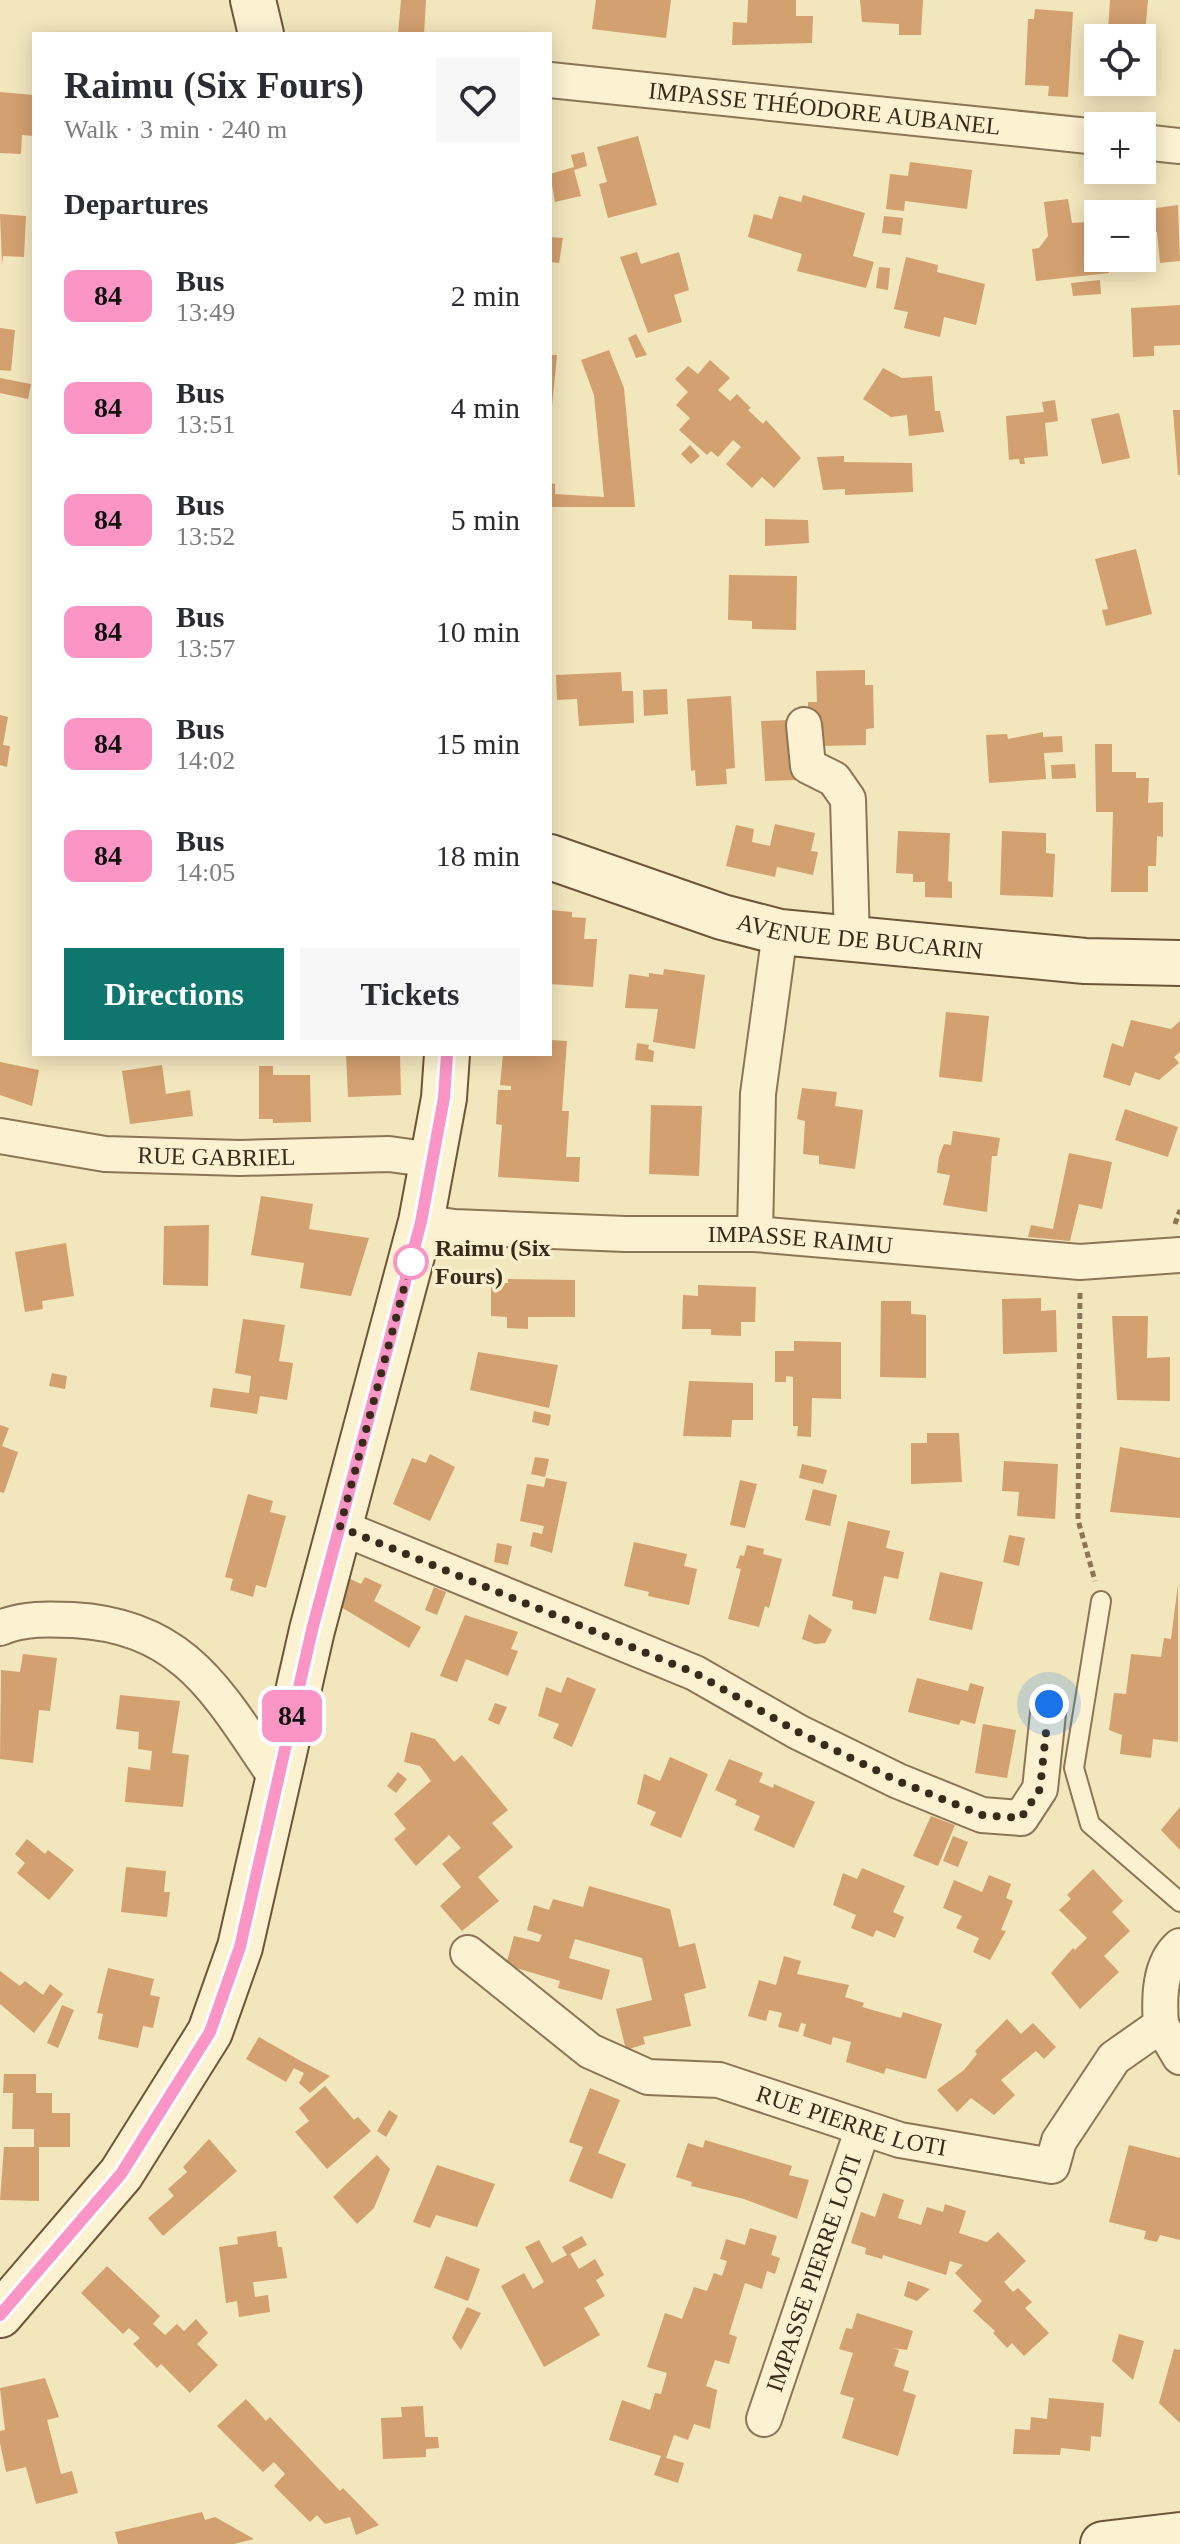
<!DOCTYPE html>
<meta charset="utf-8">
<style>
:root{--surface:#fff;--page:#f7f7f7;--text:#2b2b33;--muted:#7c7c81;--accent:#0f766e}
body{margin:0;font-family:"Times New Roman",serif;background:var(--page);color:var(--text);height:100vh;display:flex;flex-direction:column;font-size:30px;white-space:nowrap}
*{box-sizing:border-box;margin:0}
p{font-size:26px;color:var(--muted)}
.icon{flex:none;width:44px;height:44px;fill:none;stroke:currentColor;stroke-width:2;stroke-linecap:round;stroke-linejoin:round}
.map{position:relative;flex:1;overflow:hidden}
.side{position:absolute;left:32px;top:32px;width:520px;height:1024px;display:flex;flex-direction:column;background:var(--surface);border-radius:0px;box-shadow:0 4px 20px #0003}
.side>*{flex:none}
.badge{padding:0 16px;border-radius:12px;font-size:28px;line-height:52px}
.controls{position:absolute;left:1084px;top:24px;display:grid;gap:16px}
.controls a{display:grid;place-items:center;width:72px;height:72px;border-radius:0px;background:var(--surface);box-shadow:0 4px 20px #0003;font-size:40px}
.you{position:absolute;width:40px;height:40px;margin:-20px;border:6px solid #fff;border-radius:50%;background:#1a73e8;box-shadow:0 0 0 12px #1a73e833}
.map>.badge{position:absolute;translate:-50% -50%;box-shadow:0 0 0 4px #fff}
h2{padding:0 32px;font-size:30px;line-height:72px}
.round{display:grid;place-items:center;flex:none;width:84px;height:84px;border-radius:0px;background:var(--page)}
.overview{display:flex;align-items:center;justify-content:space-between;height:136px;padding:0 32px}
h1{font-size:38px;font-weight:600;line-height:60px}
.button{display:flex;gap:16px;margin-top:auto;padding:16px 32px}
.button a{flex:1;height:92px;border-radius:0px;background:var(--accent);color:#fff;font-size:32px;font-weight:600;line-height:92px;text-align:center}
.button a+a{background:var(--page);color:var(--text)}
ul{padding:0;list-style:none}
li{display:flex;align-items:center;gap:24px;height:112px;padding:0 32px}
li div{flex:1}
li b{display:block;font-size:30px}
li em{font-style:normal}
li .badge{min-width:88px;font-weight:700;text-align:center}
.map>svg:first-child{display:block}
.building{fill:#d3a06f}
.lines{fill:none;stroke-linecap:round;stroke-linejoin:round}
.lane-casing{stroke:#8b7555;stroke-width:22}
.street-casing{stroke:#8b7555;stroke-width:38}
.secondary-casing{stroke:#6d5638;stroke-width:48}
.path{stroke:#8b7555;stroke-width:5;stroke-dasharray:6 4;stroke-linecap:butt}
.lane{stroke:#fcf2d1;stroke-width:18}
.street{stroke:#fcf2d1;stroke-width:34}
.secondary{stroke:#fcf2d1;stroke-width:44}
.line-casing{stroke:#fff;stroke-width:18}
.line{stroke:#fa95c5;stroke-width:12}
.walk{stroke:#392b1b;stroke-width:8;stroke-dasharray:0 14.4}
.stop-dot{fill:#fff;stroke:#fa95c5;stroke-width:4}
.labels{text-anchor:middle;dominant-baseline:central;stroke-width:7;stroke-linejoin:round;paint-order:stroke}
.street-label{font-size:24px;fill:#392b1b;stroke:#f8efcd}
.stop-label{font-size:24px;font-weight:bold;fill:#392b1b;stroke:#f8efcd;text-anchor:start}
</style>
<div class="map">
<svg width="1180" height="2544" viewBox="0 0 1180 2544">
<rect width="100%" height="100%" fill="#f2e6bd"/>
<path class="building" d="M401,0H426L424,34H398Z
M596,0H671L666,38L592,29Z
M748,0H796V16H813L812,43L732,45L733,22L747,23Z
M860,0H923L921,35H899V24L862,22Z
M1110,0H1148L1144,44L1142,38H1099L1100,29L1108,30Z
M1035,9L1073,12L1068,97L1048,96L1049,86L1025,85L1028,19H1034Z
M1097,82H1135V87L1097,85Z
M0,92L34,95V136L22,135L21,154L0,153Z
M638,136L657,205L608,218L599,184L607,182L597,147Z
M584,152L587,166L574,170L581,196L555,202L550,174L574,167L571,155Z
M910,162L972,170L967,209L905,201L904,211L886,209L890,174L908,176Z
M803,195L865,213L853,256L874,262L866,288L797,271L802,254L748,237L754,214L772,219L779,196L801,202Z
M1068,199L1072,223L1087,222L1088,230L1098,229V258H1107L1109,273L1036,281L1032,249L1039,248L1048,236L1044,202Z
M1155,202L1156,208L1178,205L1180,261L1160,263L1157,232L1142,234V214L1138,205Z
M0,214L26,216L24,257L3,256L2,265Z
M884,216L903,218L901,235L882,233Z
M550,237L563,238L559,263L550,262Z
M637,252L641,264L679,252L689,290L674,295L682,322L648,333L620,257Z
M906,257L938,265L937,272L985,284L976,325L944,317L940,337L904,328L908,312L894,309Z
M879,267L890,268L888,290L876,288Z
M1100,280L1101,294L1073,296L1071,283Z
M1180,305V345L1154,346V356L1133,357L1131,308Z
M0,328L15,330L11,371L0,370Z
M636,334L647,355L636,358L628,338Z
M609,350L624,388L635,507H550V483L555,484V494L604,497L594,395L581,360Z
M550,355H557L552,406H550Z
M710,360L730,378L718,390L730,401L737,394L751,408L748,410L763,424L766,420L801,458L774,488L762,477L752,488L726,464L741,447L733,440L718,457L711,451L707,455L679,430L690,418L676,405L688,392L675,379L688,366L698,374Z
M883,368L902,378L932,376L935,411H940L944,432L909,436L907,415L891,417L863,399Z
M0,378L31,384L28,399L0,393Z
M1055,400L1058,421L1045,423L1048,456L1024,458L1025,464H1020L1019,459L1009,460L1006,416L1044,412L1042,402Z
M1173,410H1180V475H1178Z
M1119,413L1130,458L1102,464L1091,419Z
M690,445L700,456L691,464L681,454Z
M844,456V462L912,463L913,492L845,495V489L823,490L817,457Z
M765,519L808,520L809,543L765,546Z
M1136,549L1152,614L1106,626L1102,610L1108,609L1095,559Z
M729,575L797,576L796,630L752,629V621L728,620Z
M865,670V685H873L874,728L866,729V745L819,746L808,716V702H817L816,671Z
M621,672L622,691H633L634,723L579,726L577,699L557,700L556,675Z
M667,689L668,714L644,716L643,690Z
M731,696L735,768L726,769L727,784L696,786L695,770L691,771L687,699Z
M0,715L8,717L3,745L10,746L7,767L0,765Z
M790,720L796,780L765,781L761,721Z
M1043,732V737L1062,736L1063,752L1044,753L1046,779L989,783L986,735L1007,734L1008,739Z
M1095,744H1112V772H1136V778H1149L1148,803L1163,802V837L1157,836L1156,866H1148V892H1111L1113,812H1096Z
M1075,764L1076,778L1052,779L1051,765Z
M775,824L815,833L811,851L818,852L813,875L777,867L775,877L726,866L736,825L754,829L752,842L770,846Z
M898,831L950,833L948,881L952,882V898L925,897V882H913V874L896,873Z
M1002,831L1046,833V853L1055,854L1053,897L1000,895Z
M550,910L572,912V917L586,918L584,939H597L593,987L550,984Z
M664,969L705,975L695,1049L653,1042L658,1009L625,1008L629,974L649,977V973L663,975Z
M946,1012L989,1016L982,1082L939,1077Z
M1131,1020L1171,1029L1180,1021V1052L1174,1057L1179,1063L1159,1080L1135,1072L1130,1086L1103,1077L1112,1043L1123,1047Z
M550,1040L567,1041L562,1111H569L566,1157H580L579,1182L498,1177L502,1125L496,1124L498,1090H511V1086L500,1085L503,1054H550Z
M637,1043L649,1045L648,1049L654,1051L653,1062L635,1060Z
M346,1054H400L401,1095L348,1097Z
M0,1062L39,1070L32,1106L0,1095Z
M162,1065L166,1094L190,1090L193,1116L130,1124L122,1071Z
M259,1066H273V1075H310L311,1122L273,1123V1119H259Z
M802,1088L837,1092L835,1106L863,1110L855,1169L819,1164V1156L803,1154L805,1121L797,1119Z
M651,1105L702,1106L699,1176L649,1174Z
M1125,1109L1178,1127L1168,1157L1115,1140Z
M953,1131L1000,1138L997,1156H992L987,1212L943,1205L950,1175L937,1173L939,1157L944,1144L951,1145Z
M1069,1153L1112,1162L1102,1209L1079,1204L1070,1241L1028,1237L1031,1225L1053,1229Z
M261,1196L313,1204L309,1229L369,1238L351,1296L300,1288L304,1263L251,1255Z
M209,1225L208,1286L163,1285L164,1226Z
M66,1243L74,1296L42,1301L43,1309L25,1312L15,1252Z
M508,1279L575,1280V1317H528V1329L507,1328V1317L491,1316V1283H508Z
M698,1285L756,1287L755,1322H741V1336L711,1335V1329H682L683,1295L698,1296Z
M1041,1298V1311L1056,1310L1057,1352L1003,1354L1002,1299Z
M881,1301H911V1314L926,1315V1378L880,1377Z
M1112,1316H1148L1147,1358L1170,1357V1401L1117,1400Z
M243,1319L285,1325L279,1361L293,1363L287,1400L260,1396L257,1414L210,1407L213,1388L249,1393L251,1376L235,1373Z
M794,1341L841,1342V1399L812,1398L811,1437L797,1436L798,1426H793V1377L786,1376V1382H775V1351H794Z
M478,1352L558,1365L549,1408L470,1390Z
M52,1373L67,1376L65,1389L49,1386Z
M689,1381L753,1383V1420H732L731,1437L683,1436Z
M534,1411L551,1415L549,1426L532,1422Z
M0,1425L9,1428L2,1446L18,1452L4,1493L0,1492Z
M927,1433H959L962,1482L911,1484V1443H927Z
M1120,1447L1180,1458V1518L1110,1512Z
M430,1454L455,1467L430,1521L393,1504L412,1458L426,1463Z
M535,1457L549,1459L545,1477L531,1474Z
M1004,1461L1058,1464L1055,1519L1017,1516L1019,1492L1002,1491Z
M802,1464L827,1470L823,1484L799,1478Z
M546,1478L567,1482L552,1553L530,1546L533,1532L542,1534L544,1526L520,1521L527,1484L544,1487Z
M740,1480L757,1484L745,1528L730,1525Z
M813,1489L837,1495L830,1526L805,1520Z
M248,1494L273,1501L270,1512L286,1516L266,1588L256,1585L253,1597L230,1590L233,1579L225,1577Z
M848,1521L890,1531L886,1548L904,1552L898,1579L884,1576L876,1614L852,1609L853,1601L832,1596Z
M1009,1535L1025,1538L1019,1566L1003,1562Z
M634,1542L687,1554L684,1566L697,1569L689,1605L648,1596L649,1592L624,1586Z
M497,1543L512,1546L508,1565L494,1562Z
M747,1545L764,1549L763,1554L782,1559L769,1608L765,1606L759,1627L728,1619L741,1569L736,1568L740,1555L744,1556Z
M940,1572L983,1582L972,1630L929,1620Z
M365,1577L382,1585L374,1601L421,1627L409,1648L341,1607L348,1578L361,1584Z
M1178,1584V1742L1153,1739L1151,1758L1120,1754L1122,1735L1109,1730L1114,1693L1126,1694L1131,1654L1161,1657L1164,1638L1171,1639Z
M434,1587L446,1592L437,1615L425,1610Z
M809,1614L832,1630L825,1643L815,1644L802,1639Z
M465,1615L518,1632L511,1649L518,1651L508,1676L466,1659L457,1682L440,1676Z
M23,1654L57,1658L50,1711L39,1710L33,1763L0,1759L1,1670L20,1672Z
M567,1677L596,1689L572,1747L553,1738L559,1724L538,1716L546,1687L561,1693Z
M917,1678L968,1691L970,1683L984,1687L975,1724L961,1720L959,1725L908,1712Z
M120,1695L180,1701L172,1753L189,1755L183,1807L125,1802L128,1767L150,1770L152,1751L138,1749L139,1732L116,1729Z
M495,1703L507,1707L499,1725L488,1720Z
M983,1724L1016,1730L1007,1778L975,1773Z
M411,1732L435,1739L454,1762L462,1755L508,1810L492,1823L513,1847L478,1877L499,1901L462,1931L440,1906L461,1887L442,1864L461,1848L449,1835L416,1866L394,1839L406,1829L394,1814L431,1781L420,1766L404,1762Z
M670,1757L708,1774L681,1838L650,1825L656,1812L637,1804L644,1774L660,1781Z
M729,1759L763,1773L759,1782L773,1788L774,1784L815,1802L794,1848L754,1830L760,1816L735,1805L737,1800L715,1790Z
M398,1772L407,1779L396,1793L387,1786Z
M1180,1807V1850L1161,1830Z
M931,1816L955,1825L938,1866L913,1856Z
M953,1836L968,1842L958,1867L943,1861Z
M27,1839L45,1854L48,1850L74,1870L49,1900L17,1873L25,1863L15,1854Z
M126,1867L166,1871L164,1892H170L167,1917L121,1912Z
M862,1868L905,1886L893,1912L904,1917L895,1938L876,1930L873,1937L851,1928L856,1915L833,1905L843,1873L857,1879Z
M1093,1869L1123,1901L1112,1912L1130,1931L1104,1956L1119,1972L1080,2009L1051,1973L1073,1948L1075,1950L1087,1938L1059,1910L1071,1899L1067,1895Z
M989,1875L1011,1884L1006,1898L1013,1901L1001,1930L1006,1931L990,1960L973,1952L979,1938L956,1928L962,1916L943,1908L954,1880L982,1892Z
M589,1886L670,1909L679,1947L695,1943L706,1988L684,1994L691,2026L643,2037L645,2044L626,2050L616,2009L652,2000L642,1958L575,1939L569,1958L610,1970L602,2000L558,1988L560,1981L506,1965L514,1936L539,1942L542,1935L527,1930L534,1905L549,1910L553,1899L583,1907Z
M784,1956L801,1961L797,1974L849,1985L845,1997L864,2003L862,2007L901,2018L903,2012L942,2024L926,2079L886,2068L884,2074L846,2062L851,2042L833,2037L831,2045L803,2036L806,2024L801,2023L798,2032L778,2027L782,2013L769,2010L766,2021L748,2016L759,1980L776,1985Z
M108,1968L154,1979L150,1995L160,1997L153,2028L143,2026L138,2048L98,2039L103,2014L97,2013Z
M0,1971L20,1986L25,1981L43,1995L50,1984L63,1994L34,2033L0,2004Z
M62,2005L74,2010L58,2048L47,2043Z
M1007,2019L1021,2034L1033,2023L1056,2047L1044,2059L1036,2051L1001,2080L1015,2095L994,2115L971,2098L957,2112L937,2090L964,2070L977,2054L975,2051Z
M259,2037L299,2060L330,2076L310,2093L299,2083L304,2073L294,2068L286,2082L246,2059Z
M4,2074H36V2093H52V2113H70V2147H39V2201L0,2200L4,2147H34V2129H12L13,2093H3Z
M325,2086L354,2120L358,2117L371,2131L327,2169L295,2132L309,2121L299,2108Z
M590,2088L620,2100L598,2153L626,2164L612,2199L569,2181L583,2147L569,2142Z
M389,2110L398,2116L386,2137L377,2131Z
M209,2139L237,2171L163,2236L148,2218L174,2196L168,2189L187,2172L183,2167Z
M705,2140L792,2166L789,2175L809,2180L797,2219L744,2199L691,2186L692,2182L676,2177L688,2143L703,2148Z
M1129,2145L1180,2158V2240L1160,2235L1157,2242L1144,2239L1146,2231L1109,2222Z
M377,2155L390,2169L374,2208L357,2224L333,2197Z
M437,2165L495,2184L477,2227L436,2215L430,2228L413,2222Z
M883,2193L904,2200L898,2218L921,2225L927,2207L943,2212L945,2204L966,2211L959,2233L987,2242L998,2232L1026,2261L1004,2282L1013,2292L1018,2288L1032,2302L1025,2308L1049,2333L1024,2356L1012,2343L1007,2348L993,2333L995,2331L973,2311L982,2301L955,2273L963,2265L950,2261L946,2275L883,2255L882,2259L865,2254L866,2248L851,2243L861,2212L875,2217Z
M750,2228L777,2236L771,2255L780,2258L775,2274L767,2271L762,2289L745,2283L729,2334L737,2337L729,2364L715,2360L706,2386L717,2390L710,2429L694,2424L688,2440L674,2435L666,2458L684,2463L678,2483L654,2475L661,2456L609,2440L622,2400L650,2410L655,2393L661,2394L667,2373L647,2367L665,2313L682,2319L694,2287L707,2291L714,2273L722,2276L727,2261L720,2259L726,2239L745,2245Z
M276,2231L278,2247H282L287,2278L253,2282L255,2297L268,2295L270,2312L239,2317L237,2301L226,2303L219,2247L238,2244L237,2237Z
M582,2236L587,2245L570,2254L579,2269L595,2259L604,2275L596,2280L605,2296L584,2308L600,2335L544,2367L501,2286L524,2273L533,2289L544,2282L525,2247L539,2240L552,2263L567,2255L562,2247Z
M446,2256L480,2269L468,2301L434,2288Z
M107,2266L160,2316L153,2324L165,2335L177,2324L184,2331L196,2319L208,2333L197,2344L218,2365L190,2393L161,2364L157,2368L133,2344L140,2338L129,2328L123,2334L81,2293Z
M908,2281L930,2289L917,2301L904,2296Z
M467,2307L481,2313L461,2350L452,2338Z
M857,2313L913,2331L907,2350L893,2348L899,2350L894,2366L909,2371L903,2391L916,2395L898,2456L842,2438L854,2398L840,2394L853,2353L839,2349L846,2328L852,2329Z
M1119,2334L1144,2341L1133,2380L1112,2361Z
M1174,2349L1180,2350V2423L1159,2403Z
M45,2378L59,2417L47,2420L61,2474L72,2471L78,2493L36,2504L26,2467L6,2472L0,2443V2431L5,2430L0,2388Z
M1049,2398L1104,2403L1101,2437L1091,2436L1090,2451L1061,2448L1060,2455L1013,2454L1015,2429L1030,2430L1031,2417L1047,2419Z
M246,2399L266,2421L270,2417L340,2491L343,2488L379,2525L356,2535L350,2517L325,2524L317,2515L310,2522L274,2486L285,2474L274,2462L263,2472L217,2426Z
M423,2406L425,2437H438L439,2448L426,2449V2457L383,2459L381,2418L402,2417L401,2407Z
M202,2512L205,2520L215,2517L254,2539L234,2544H118L115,2532Z"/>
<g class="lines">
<defs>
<path id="lane" d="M1101,1601L1074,1768L1090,1824L1180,1902"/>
<g id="street">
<path id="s1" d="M550,80L1098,137"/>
<path d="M1142,142L1180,146"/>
<path d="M804,725L808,766L834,779L848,799L852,941"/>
<path id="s2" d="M0,1136L105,1154L240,1158L389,1154L433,1160"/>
<path id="s3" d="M421,1222L454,1227L625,1234H755L1080,1262L1180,1255"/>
<path d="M755,1234L758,1094L780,932"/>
<path d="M340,1527L695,1673L798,1732L898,1781L982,1815L1021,1818L1040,1789L1049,1704"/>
<path d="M0,1628C24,1618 48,1619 73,1620C186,1626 219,1695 277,1779"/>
<path id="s4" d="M468,1953L590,2051L648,2077L719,2080L900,2140L1052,2166L1059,2141L1114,2058L1161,2025L1180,2057"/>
<path d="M1161,2025C1159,1999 1159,1964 1180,1946"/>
<path id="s5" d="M764,2419L863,2128"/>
</g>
<g id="secondary">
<path d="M253,0L261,34"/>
<path id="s6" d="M550,857L722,917L780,932L1085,961L1180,963"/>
<path d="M0,2315L121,2174L210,2032L240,1947L312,1630L421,1222L444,1098L447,1054"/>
<path d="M1103,2544L1180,2535"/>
</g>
</defs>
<use href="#lane" class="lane-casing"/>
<use href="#street" class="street-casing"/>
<use href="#secondary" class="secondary-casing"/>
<path class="path" d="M1175,1224L1180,1210
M1080,1293L1078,1520L1095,1581"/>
<use href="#lane" class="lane"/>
<use href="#street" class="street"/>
<use href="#secondary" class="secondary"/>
</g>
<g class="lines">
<defs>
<path id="line" d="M0,2315L121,2174L210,2032L240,1947L312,1630L421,1222L444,1098L447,1054"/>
</defs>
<use href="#line" class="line-casing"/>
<use href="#line" class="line"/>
<path class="walk" d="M411,1262L340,1527L695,1673L798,1732L898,1781L982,1815L1021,1818L1040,1789L1049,1704"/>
</g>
<circle class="stop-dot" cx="411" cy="1262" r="16"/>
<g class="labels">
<g class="street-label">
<text stroke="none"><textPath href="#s1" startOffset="276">IMPASSE THÉODORE AUBANEL</textPath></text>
<text stroke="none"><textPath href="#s6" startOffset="322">AVENUE DE BUCARIN</textPath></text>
<text stroke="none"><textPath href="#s2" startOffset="218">RUE GABRIEL</textPath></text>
<text stroke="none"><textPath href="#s3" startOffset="380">IMPASSE RAIMU</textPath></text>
<text stroke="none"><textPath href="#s4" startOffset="430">RUE PIERRE LOTI</textPath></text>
<text stroke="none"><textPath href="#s5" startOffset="154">IMPASSE PIERRE LOTI</textPath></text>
</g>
<g class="stop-label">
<text x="435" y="1248">Raimu (Six<tspan x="435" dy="28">Fours)</tspan></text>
</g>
</g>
</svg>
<div class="controls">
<a><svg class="icon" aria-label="locate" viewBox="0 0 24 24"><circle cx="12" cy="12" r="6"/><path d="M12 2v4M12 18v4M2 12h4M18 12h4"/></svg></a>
<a>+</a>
<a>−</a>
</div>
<div class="you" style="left:1049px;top:1704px"></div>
<b class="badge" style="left:292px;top:1716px;background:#fa95c5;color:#111">84</b>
<section class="side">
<div class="overview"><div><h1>Raimu (Six Fours)</h1><p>Walk · 3 min · 240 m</p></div><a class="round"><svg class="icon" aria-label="heart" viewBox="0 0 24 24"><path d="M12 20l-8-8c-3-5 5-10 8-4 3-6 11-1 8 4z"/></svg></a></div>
<h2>Departures</h2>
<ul>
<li><span class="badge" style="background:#fa95c5;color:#111">84</span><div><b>Bus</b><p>13:49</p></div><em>2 min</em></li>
<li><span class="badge" style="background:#fa95c5;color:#111">84</span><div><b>Bus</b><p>13:51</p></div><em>4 min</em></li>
<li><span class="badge" style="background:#fa95c5;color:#111">84</span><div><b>Bus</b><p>13:52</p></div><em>5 min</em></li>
<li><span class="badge" style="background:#fa95c5;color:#111">84</span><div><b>Bus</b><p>13:57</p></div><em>10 min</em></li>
<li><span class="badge" style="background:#fa95c5;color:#111">84</span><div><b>Bus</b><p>14:02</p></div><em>15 min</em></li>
<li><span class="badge" style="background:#fa95c5;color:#111">84</span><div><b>Bus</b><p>14:05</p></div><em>18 min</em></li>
</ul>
<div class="button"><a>Directions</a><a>Tickets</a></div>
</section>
</div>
